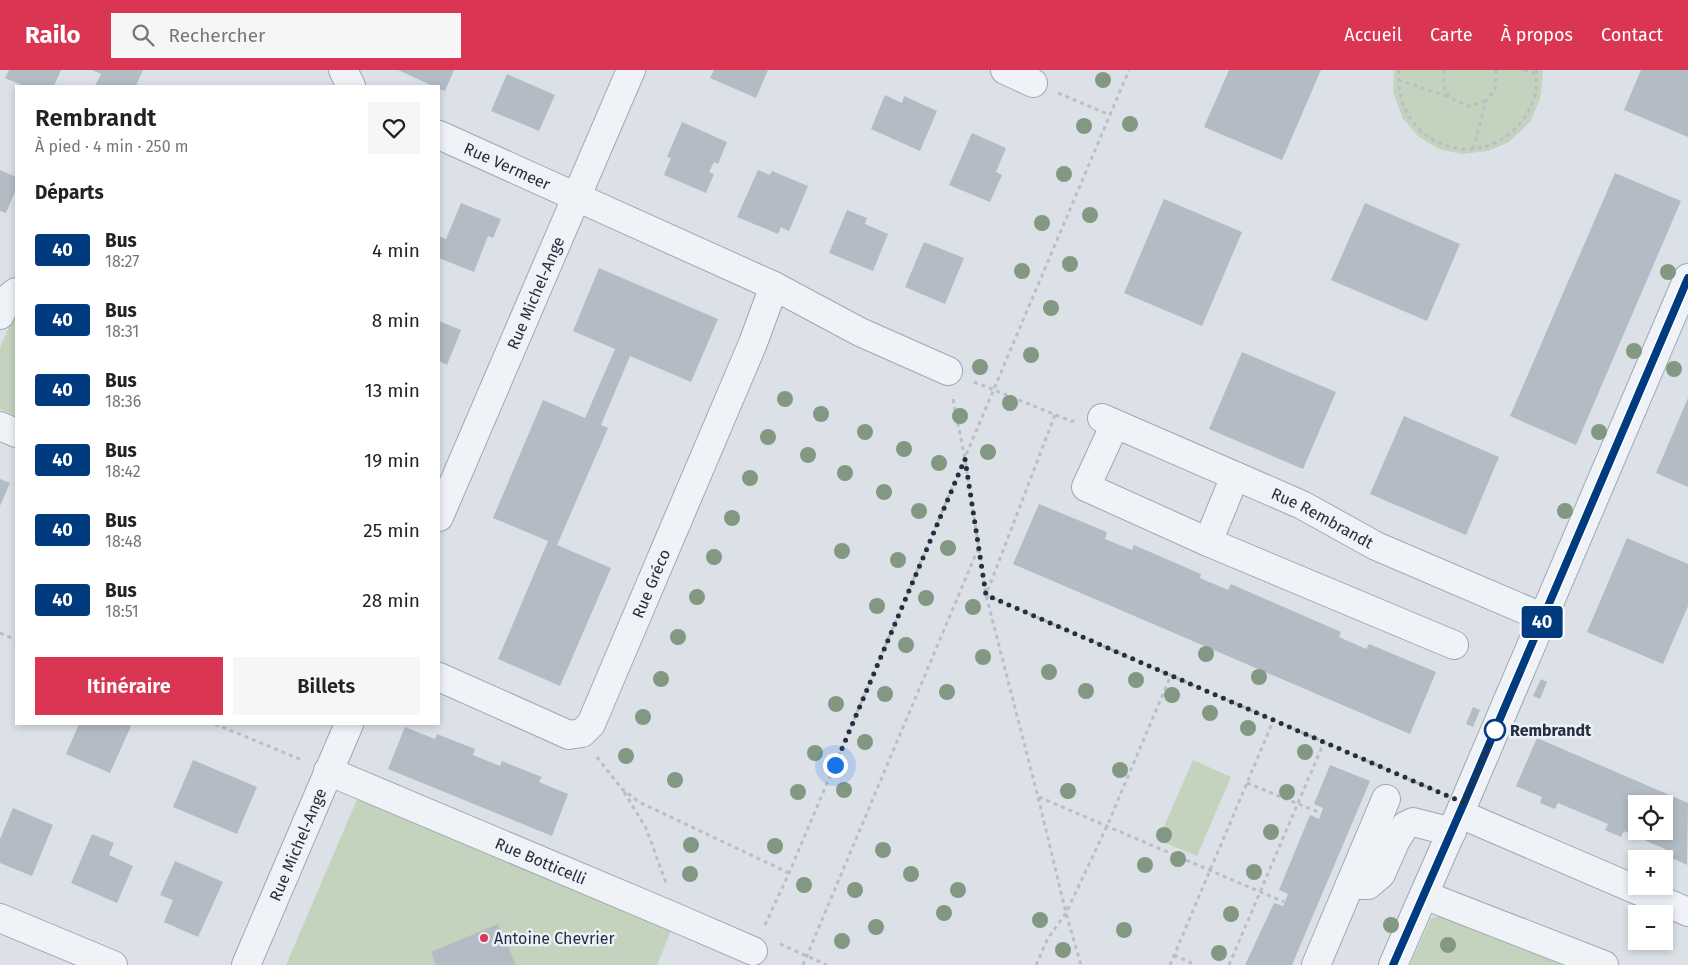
<!DOCTYPE html>
<html lang="fr">
<meta charset="utf-8">
<style>
:root{--surface:#fff;--page:#f6f6f6;--text:#222;--muted:#767676;--accent:#da3553}
body{margin:0;font-family:"Fira Sans",sans-serif;background:var(--page);color:var(--text);height:100vh;display:flex;flex-direction:column;font-size:19px;white-space:nowrap}
*{box-sizing:border-box;margin:0}
p{font-size:16px;color:var(--muted)}
.icon{flex:none;width:28px;height:28px;fill:none;stroke:currentColor;stroke-width:2;stroke-linecap:round;stroke-linejoin:round}
.map{position:relative;flex:1;overflow:hidden}
.sheet{position:absolute;left:15px;top:15px;width:425px;height:640px;display:flex;flex-direction:column;background:var(--surface);border-radius:0px;box-shadow:0 2px 8px #0003}
.sheet>*{flex:none}
.badge{padding:0 10px;border-radius:4px;font-size:18px;line-height:32px}
.buttons{position:absolute;left:1628px;top:725px;display:grid;gap:10px}
.buttons a{display:grid;place-items:center;width:45px;height:45px;border-radius:0px;background:var(--surface);box-shadow:0 2px 8px #0003;font-size:25px}
.you{position:absolute;width:25px;height:25px;margin:-12px;border:4px solid #fff;border-radius:50%;background:#1a73e8;box-shadow:0 0 0 8px #1a73e833}
.map>.badge{position:absolute;translate:-50% -50%;box-shadow:0 0 0 2px #fff}
h2{padding:0 20px;font-size:19px;line-height:45px}
.round{display:grid;place-items:center;flex:none;width:52px;height:52px;border-radius:0px;background:var(--page)}
.headline{display:flex;align-items:center;justify-content:space-between;height:85px;padding:0 20px}
h1{font-size:24px;font-weight:600;line-height:38px}
.action{display:flex;gap:10px;margin-top:auto;padding:10px 20px}
.action a{flex:1;height:58px;border-radius:0px;background:var(--accent);color:#fff;font-size:20px;font-weight:600;line-height:58px;text-align:center}
.action a+a{background:var(--page);color:var(--text)}
ul{padding:0;list-style:none}
li{display:flex;align-items:center;gap:15px;height:70px;padding:0 20px}
li div{flex:1}
li b{display:block;font-size:19px}
li em{font-style:normal}
li .badge{min-width:55px;font-weight:700;text-align:center}
header{display:flex;align-items:center;gap:30px;box-sizing:border-box;height:70px;padding:0 25px;background:var(--accent);color:#fff}
header strong{font-size:24px}
nav{display:flex;gap:28px;margin-inline-start:auto;font-size:18px}
.search{width:350px;height:45px;background:var(--page);display:flex;align-items:center;gap:12px;box-sizing:border-box;padding:0 18px;border-radius:0px;color:var(--muted);font-size:19px}
.map>svg:first-child{display:block}
.green{fill:#c3d3bd}
.building{fill:#b3bbc5;fill-rule:evenodd}
.lines{fill:none;stroke-linecap:round;stroke-linejoin:round}
.minor-casing{stroke:#a1a8b2;stroke-width:30}
.path{stroke:#babfc7;stroke-width:3;stroke-dasharray:4 4;stroke-linecap:butt}
.minor{stroke:#eff2f6;stroke-width:28}
.tree{fill:#839883}
.line-casing{stroke:#fff;stroke-width:11}
.line{stroke:#003b80;stroke-width:8}
.walk{stroke:#252f40;stroke-width:5;stroke-dasharray:0 9}
.stop-dot{fill:#fff;stroke:#003b80;stroke-width:2.5}
.poi-dot{fill:#da3553;stroke:#ecf0f6;stroke-width:2}
.labels{text-anchor:middle;dominant-baseline:central;stroke-width:5;stroke-linejoin:round;paint-order:stroke}
.street-label{font-size:16px;fill:#252f40;stroke:#ecf0f6}
.stop-label{font-size:16px;font-weight:bold;fill:#252f40;stroke:#ecf0f6;text-anchor:start}
.poi-label{font-size:16px;fill:#252f40;stroke:#ecf0f6;text-anchor:start}
</style>
<header>
<strong>Railo</strong>
<div class="search"><svg class="icon" aria-label="search" viewBox="0 0 24 24"><circle cx="10" cy="10" r="6"/><path d="M15 15l6 6"/></svg>Rechercher</div>
<nav><a>Accueil</a><a>Carte</a><a>À propos</a><a>Contact</a></nav>
</header>
<div class="map">
<svg width="1688" height="895" viewBox="0 0 1688 895">
<rect width="100%" height="100%" fill="#dce1e8"/>
<path class="green" d="M1394,0H1542L1543,5L1540,29L1530,52L1509,72L1488,81L1461,84L1439,79L1419,67L1403,49L1393,22Z
M16,240V346L0,339V278Z
M1193,690L1231,707L1197,786L1158,770Z
M358,727L671,861L657,895H286Z
M1441,846L1562,895H1410L1431,848Z"/>
<path class="building" d="M9,0H61L54,16H24L5,8Z
M92,0H143L136,16H95L101,4Z
M398,0H454L445,21L439,19V16H433Z
M714,0H768L756,28L710,8Z
M1229,0H1321L1282,90L1204,57Z
M1641,0H1688V67L1624,40Z
M507,4L555,25L539,61L491,41Z
M885,25L902,33L904,26L937,41L920,81L871,59Z
M682,52L727,72L718,94L714,92L709,102L714,104L706,123L664,105L671,88L667,87Z
M972,63L1006,78L996,102L1002,105L990,132L949,115Z
M0,100L16,107V119L6,143L0,141Z
M758,100L770,105L772,101L808,116L789,161L781,157L778,164L737,147Z
M1615,103L1681,131L1576,375L1510,346Z
M1164,129L1242,162L1202,256L1124,223Z
M461,133L501,149L493,168L488,166L474,202L439,188V166L446,169Z
M1365,133L1460,174L1427,251L1331,210Z
M847,140L867,148L865,154L888,164L873,201L829,183Z
M924,172L964,188L945,234L905,217Z
M599,198L718,249L691,312L630,286L601,355L608,358L557,475L611,498L560,616L498,589L548,471L493,448L543,330L585,348L615,279L573,261Z
M439,251L461,260L447,295L439,291Z
M1242,282L1336,322L1303,399L1209,359Z
M1688,328V417L1656,403Z
M1404,346L1499,387L1466,465L1370,424Z
M0,409L10,413L0,436Z
M1039,434L1107,462L1105,469L1117,474L1132,480L1134,475L1201,504L1200,508L1228,520L1231,514L1341,562L1339,567L1366,579L1369,574L1436,602L1410,664L1013,494Z
M1627,468L1688,494V536L1663,594L1587,562Z
M1541,609L1547,612L1540,629L1533,626Z
M1473,637L1480,640L1473,657L1466,654Z
M79,654H127L131,656L110,703L66,684Z
M405,657L435,669L437,664L457,672L475,679L473,685L500,696L502,691L524,700L542,707L539,712L568,724L552,766L388,699Z
M1537,668L1688,733L1687,795L1672,788L1674,783L1624,761L1621,767L1605,760L1608,754L1558,733L1555,739L1540,733L1542,727L1516,716ZM1636,734H1664V761H1636Z
M193,690L257,717L237,764L173,737Z
M1330,695L1370,711L1292,895H1245L1274,833L1283,836L1288,824L1279,820L1310,745L1319,749L1323,738L1314,734Z
M13,738L53,755L32,806L0,793V769Z
M92,764L114,773L109,785L133,796L117,833L71,813Z
M175,791L223,812L198,867L164,852L173,830L160,825Z
M498,854L516,895H436L431,882Z"/>
<g class="lines">
<defs>
<g id="minor">
<path d="M343,0L351,16"/>
<path d="M1005,0L1033,13"/>
<path id="s1" d="M439,65L774,216L860,262L948,301"/>
<path d="M0,245L7,229L16,222"/>
<path id="s2" d="M1102,348L1302,435L1376,476L1544,548"/>
<path d="M1115,354L1086,417L1208,472L1454,575"/>
<path d="M0,356L16,363"/>
<path id="s3" d="M439,447L631,0"/>
<path d="M1208,472L1235,406"/>
<path id="s4" d="M439,607L569,665L582,663L591,654L753,273L774,216"/>
<path id="s5" d="M328,701L672,846L753,881"/>
<path d="M1460,744L1688,842"/>
<path d="M1350,815H1368L1381,804L1396,770L1405,756L1413,752L1452,762"/>
<path d="M1424,825L1604,895"/>
<path d="M0,848L113,895"/>
<path id="s6" d="M246,895L349,654"/>
<path d="M1316,895L1386,729"/>
<path d="M1393,895L1464,733L1688,208"/>
</g>
</defs>
<use href="#minor" class="minor-casing"/>
<path class="path" d="M1399,0C1392,66 1467,105 1515,59C1526,48 1534,34 1536,19C1537,13 1536,6 1536,0
M1444,0L1443,15L1450,28L1469,36L1485,31
M1524,0L1536,4
M1398,10L1449,27
M1058,23L1110,45
M1473,79L1486,31L1495,20L1496,0
M974,312L1071,351H1075
M953,329L965,389L986,525L1038,727L1066,843L1081,895
M1055,345L986,525L1386,699
M0,563L16,570
M215,654L302,690
M597,687L622,719L639,732L789,803
M1408,709L1439,722
M1247,713L1321,743
M624,722L646,758L666,813
M1039,727L1284,832
M765,855L789,803L1129,0
M780,874L827,895
M1174,885L1196,895
M803,895L978,479
M1036,895L1048,868L1066,843L1107,756L1171,605
M1170,895L1274,649
M1229,895L1324,672"/>
<use href="#minor" class="minor"/>
</g>
<g class="tree">
<circle cx="1103" cy="10" r="8"/>
<circle cx="1130" cy="54" r="8"/>
<circle cx="1084" cy="56" r="8"/>
<circle cx="1064" cy="104" r="8"/>
<circle cx="1090" cy="145" r="8"/>
<circle cx="1042" cy="153" r="8"/>
<circle cx="1070" cy="194" r="8"/>
<circle cx="1022" cy="201" r="8"/>
<circle cx="1668" cy="202" r="8"/>
<circle cx="1051" cy="238" r="8"/>
<circle cx="1634" cy="281" r="8"/>
<circle cx="1031" cy="285" r="8"/>
<circle cx="980" cy="297" r="8"/>
<circle cx="1674" cy="299" r="8"/>
<circle cx="785" cy="329" r="8"/>
<circle cx="1010" cy="333" r="8"/>
<circle cx="821" cy="344" r="8"/>
<circle cx="960" cy="346" r="8"/>
<circle cx="865" cy="362" r="8"/>
<circle cx="1599" cy="362" r="8"/>
<circle cx="768" cy="367" r="8"/>
<circle cx="904" cy="379" r="8"/>
<circle cx="988" cy="382" r="8"/>
<circle cx="808" cy="385" r="8"/>
<circle cx="939" cy="393" r="8"/>
<circle cx="845" cy="403" r="8"/>
<circle cx="750" cy="408" r="8"/>
<circle cx="884" cy="422" r="8"/>
<circle cx="919" cy="441" r="8"/>
<circle cx="1565" cy="441" r="8"/>
<circle cx="732" cy="448" r="8"/>
<circle cx="948" cy="478" r="8"/>
<circle cx="842" cy="481" r="8"/>
<circle cx="714" cy="487" r="8"/>
<circle cx="898" cy="490" r="8"/>
<circle cx="697" cy="527" r="8"/>
<circle cx="926" cy="528" r="8"/>
<circle cx="877" cy="536" r="8"/>
<circle cx="973" cy="537" r="8"/>
<circle cx="678" cy="567" r="8"/>
<circle cx="906" cy="575" r="8"/>
<circle cx="1206" cy="584" r="8"/>
<circle cx="983" cy="587" r="8"/>
<circle cx="1049" cy="602" r="8"/>
<circle cx="1259" cy="607" r="8"/>
<circle cx="661" cy="609" r="8"/>
<circle cx="1136" cy="610" r="8"/>
<circle cx="1086" cy="621" r="8"/>
<circle cx="947" cy="622" r="8"/>
<circle cx="885" cy="624" r="8"/>
<circle cx="1172" cy="625" r="8"/>
<circle cx="836" cy="634" r="8"/>
<circle cx="1210" cy="643" r="8"/>
<circle cx="643" cy="647" r="8"/>
<circle cx="1248" cy="658" r="8"/>
<circle cx="865" cy="672" r="8"/>
<circle cx="1305" cy="682" r="8"/>
<circle cx="815" cy="683" r="8"/>
<circle cx="626" cy="686" r="8"/>
<circle cx="1120" cy="700" r="8"/>
<circle cx="675" cy="710" r="8"/>
<circle cx="844" cy="720" r="8"/>
<circle cx="1068" cy="721" r="8"/>
<circle cx="798" cy="722" r="8"/>
<circle cx="1287" cy="722" r="8"/>
<circle cx="1271" cy="762" r="8"/>
<circle cx="1164" cy="765" r="8"/>
<circle cx="691" cy="775" r="8"/>
<circle cx="775" cy="776" r="8"/>
<circle cx="883" cy="780" r="8"/>
<circle cx="1178" cy="789" r="8"/>
<circle cx="1145" cy="795" r="8"/>
<circle cx="1254" cy="802" r="8"/>
<circle cx="690" cy="804" r="8"/>
<circle cx="911" cy="804" r="8"/>
<circle cx="804" cy="815" r="8"/>
<circle cx="855" cy="820" r="8"/>
<circle cx="958" cy="820" r="8"/>
<circle cx="944" cy="843" r="8"/>
<circle cx="1231" cy="844" r="8"/>
<circle cx="1040" cy="850" r="8"/>
<circle cx="1391" cy="855" r="8"/>
<circle cx="876" cy="857" r="8"/>
<circle cx="1124" cy="860" r="8"/>
<circle cx="842" cy="871" r="8"/>
<circle cx="1448" cy="875" r="8"/>
<circle cx="1063" cy="880" r="8"/>
<circle cx="1219" cy="883" r="8"/>
</g>
<g class="lines">
<defs>
<path id="line" d="M1393,895L1464,733L1688,208"/>
</defs>
<use href="#line" class="line-casing"/>
<use href="#line" class="line"/>
<path class="walk" d="M835,695L965,389L986,525L1464,733L1495,660"/>
</g>
<circle class="stop-dot" cx="1495" cy="660" r="10"/>
<circle class="poi-dot" cx="484" cy="868" r="5"/>
<g class="labels">
<g class="street-label">
<text stroke="none"><textPath href="#s1" startOffset="75">Rue Vermeer</textPath></text>
<text stroke="none"><textPath href="#s3" startOffset="244">Rue Michel-Ange</textPath></text>
<text stroke="none"><textPath href="#s2" startOffset="242">Rue Rembrandt</textPath></text>
<text stroke="none"><textPath href="#s4" startOffset="321">Rue Gréco</textPath></text>
<text stroke="none"><textPath href="#s6" startOffset="131">Rue Michel-Ange</textPath></text>
<text stroke="none"><textPath href="#s5" startOffset="231">Rue Botticelli</textPath></text>
</g>
<g class="stop-label">
<text x="1510" y="660">Rembrandt</text>
</g>
<g class="poi-label">
<text x="494" y="868">Antoine Chevrier</text>
</g>
</g>
</svg>
<div class="buttons">
<a><svg class="icon" aria-label="locate" viewBox="0 0 24 24"><circle cx="12" cy="12" r="6"/><path d="M12 2v4M12 18v4M2 12h4M18 12h4"/></svg></a>
<a>+</a>
<a>−</a>
</div>
<div class="you" style="left:835px;top:695px"></div>
<b class="badge" style="left:1542px;top:552px;background:#003b80;color:#fff">40</b>
<section class="sheet">
<div class="headline"><div><h1>Rembrandt</h1><p>À pied · 4 min · 250 m</p></div><a class="round"><svg class="icon" aria-label="heart" viewBox="0 0 24 24"><path d="M12 20l-8-8c-3-5 5-10 8-4 3-6 11-1 8 4z"/></svg></a></div>
<h2>Départs</h2>
<ul>
<li><span class="badge" style="background:#003b80;color:#fff">40</span><div><b>Bus</b><p>18:27</p></div><em>4 min</em></li>
<li><span class="badge" style="background:#003b80;color:#fff">40</span><div><b>Bus</b><p>18:31</p></div><em>8 min</em></li>
<li><span class="badge" style="background:#003b80;color:#fff">40</span><div><b>Bus</b><p>18:36</p></div><em>13 min</em></li>
<li><span class="badge" style="background:#003b80;color:#fff">40</span><div><b>Bus</b><p>18:42</p></div><em>19 min</em></li>
<li><span class="badge" style="background:#003b80;color:#fff">40</span><div><b>Bus</b><p>18:48</p></div><em>25 min</em></li>
<li><span class="badge" style="background:#003b80;color:#fff">40</span><div><b>Bus</b><p>18:51</p></div><em>28 min</em></li>
</ul>
<div class="action"><a>Itinéraire</a><a>Billets</a></div>
</section>
</div>
